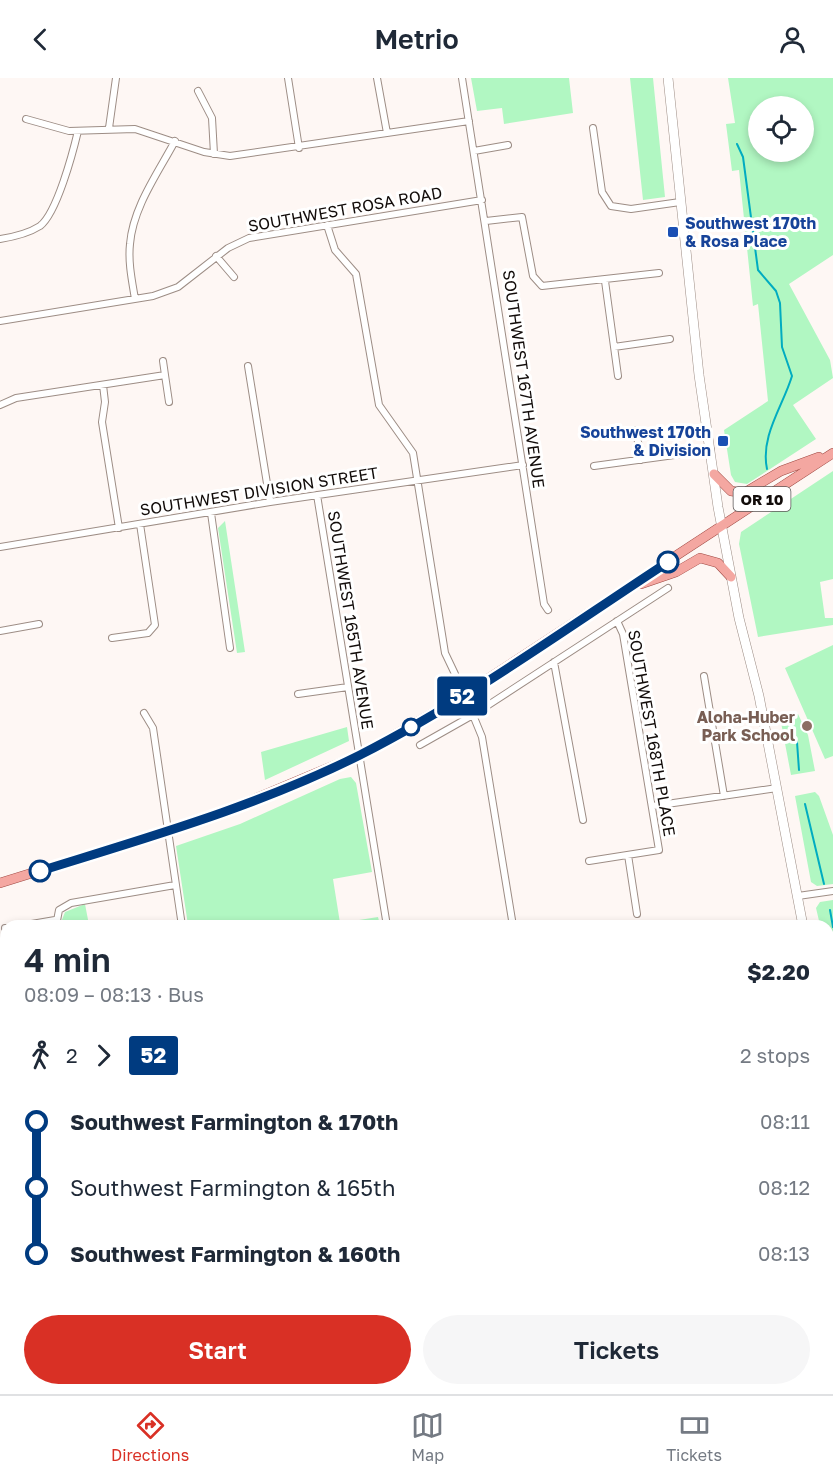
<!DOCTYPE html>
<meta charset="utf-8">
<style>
:root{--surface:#fff;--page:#f6f6f7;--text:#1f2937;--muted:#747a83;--line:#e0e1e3;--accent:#d93025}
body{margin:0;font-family:"Golos Text",sans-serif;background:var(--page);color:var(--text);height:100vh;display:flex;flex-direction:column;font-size:22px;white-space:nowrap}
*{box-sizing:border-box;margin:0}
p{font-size:20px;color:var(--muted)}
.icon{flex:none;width:33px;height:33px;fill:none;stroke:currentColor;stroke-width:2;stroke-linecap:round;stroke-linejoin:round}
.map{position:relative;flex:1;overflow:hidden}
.sheet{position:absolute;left:0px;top:842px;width:834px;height:476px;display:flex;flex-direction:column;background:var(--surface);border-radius:18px 18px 0 0;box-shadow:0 3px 9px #0003}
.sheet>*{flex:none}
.badge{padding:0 12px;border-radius:4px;font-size:21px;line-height:39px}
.buttons{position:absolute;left:748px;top:18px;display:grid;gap:12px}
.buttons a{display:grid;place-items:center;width:66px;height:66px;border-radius:50%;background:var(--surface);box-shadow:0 3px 9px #0003;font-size:30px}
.map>.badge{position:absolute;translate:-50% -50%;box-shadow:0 0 0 3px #fff}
.legs{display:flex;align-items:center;gap:9px;height:66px;padding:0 24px;font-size:20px}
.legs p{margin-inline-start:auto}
.overview{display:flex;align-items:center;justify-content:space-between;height:102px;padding:0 24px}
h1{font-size:33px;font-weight:600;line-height:45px}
.action{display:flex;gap:12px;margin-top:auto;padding:12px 24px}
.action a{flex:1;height:69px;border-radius:36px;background:var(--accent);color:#fff;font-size:24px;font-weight:600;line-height:69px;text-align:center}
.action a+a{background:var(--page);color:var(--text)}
ul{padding:0 24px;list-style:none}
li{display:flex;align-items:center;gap:21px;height:66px;font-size:22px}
li i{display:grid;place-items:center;width:9px;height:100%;margin:0 8px;background:currentColor}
li i::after{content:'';width:15px;height:15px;margin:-8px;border:4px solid;border-radius:50%;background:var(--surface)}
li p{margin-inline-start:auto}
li:first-child i{background:linear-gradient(#0000 50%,currentColor 0)}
li:last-child i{background:linear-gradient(currentColor 50%,#0000 0)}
header{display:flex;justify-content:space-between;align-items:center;height:78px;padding:0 24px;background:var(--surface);font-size:27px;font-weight:600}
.tab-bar{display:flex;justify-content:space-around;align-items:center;height:84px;border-top:2px solid var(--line);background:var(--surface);font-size:16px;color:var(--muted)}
.tab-bar a{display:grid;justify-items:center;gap:3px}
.tab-bar .selected{color:var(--accent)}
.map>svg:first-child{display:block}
.green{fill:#b1f7c2;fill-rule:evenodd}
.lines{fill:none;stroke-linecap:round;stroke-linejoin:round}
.stream{stroke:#01acc0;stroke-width:2}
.street-casing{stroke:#9d8d85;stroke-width:8}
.secondary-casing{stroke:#9d8d85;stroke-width:10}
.primary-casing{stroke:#a04a44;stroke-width:10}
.street{stroke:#fff;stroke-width:6}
.secondary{stroke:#fff;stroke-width:9}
.primary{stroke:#f4a7a1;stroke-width:9}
.line-1-casing{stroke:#fff;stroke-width:14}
.line-1{stroke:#003b80;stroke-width:9}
.transit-dot{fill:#1a4fb4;stroke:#fff;stroke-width:2}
.stop-1-dot{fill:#fff;stroke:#003b80;stroke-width:3}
.education-dot{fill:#8d6e63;stroke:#fff;stroke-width:2}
.labels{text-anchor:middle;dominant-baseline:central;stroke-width:6;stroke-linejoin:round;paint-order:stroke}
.shield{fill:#fff;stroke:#595554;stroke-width:1.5}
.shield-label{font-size:15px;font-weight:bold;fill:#120c0a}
.street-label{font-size:16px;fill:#120c0a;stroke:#fff}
.transit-label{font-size:16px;font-weight:bold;fill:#164399;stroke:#fff;text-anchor:start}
.education-label{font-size:16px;font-weight:bold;fill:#785e54;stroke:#fff;text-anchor:end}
</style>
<header><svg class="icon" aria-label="back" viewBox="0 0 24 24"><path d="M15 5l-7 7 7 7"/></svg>Metrio<svg class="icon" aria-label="person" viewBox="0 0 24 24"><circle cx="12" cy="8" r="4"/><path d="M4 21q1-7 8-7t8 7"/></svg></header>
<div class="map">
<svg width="833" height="1316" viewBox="0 0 833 1316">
<rect width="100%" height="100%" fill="#fef7f4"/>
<path class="green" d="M471,0H569L573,35L504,46L502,30L477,33Z
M630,0H653L665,119L643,122Z
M728,0H833V177L789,206L830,282L833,300L793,327L816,361L747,406L735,404L731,397L724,352L768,323L758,226L753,228L739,92L732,93L726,46L735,45ZM759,28H804V74H759Z
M833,393V501L820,504L825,540H833V547L758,559L739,466L741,454Z
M225,443L245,574L237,575L218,450Z
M833,567V678L825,681L785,590Z
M798,636L808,657L815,693L791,697L780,639Z
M347,649L349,663L265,702L261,674Z
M351,699L356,705L372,794L333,801L340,845L378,839L380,847H188L176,768L240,746L340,701Z
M815,714L819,718L833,757V806L817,808L811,804L795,718Z
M833,822V917L828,891V848L820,847L816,830L820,824Z
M85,826L89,847H60L65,834Z
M550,1311H631L632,1316H551Z"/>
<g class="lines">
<path class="stream" d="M737,66L743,79L758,192L776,213L780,225L782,269L792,298C783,328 760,358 767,391
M787,638L797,664L799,692
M805,726L824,806
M830,832L833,849"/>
<defs>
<path id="street" d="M288,0L299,70
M377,0L387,55
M462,0L544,526L548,532
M198,13L212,40L214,76
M26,41L69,53L135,51L204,74L230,78L469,43
M109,50L116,0
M593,50L602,114L611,128L631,131L680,124
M474,73L508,67
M486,143L522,139L533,198L542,208L659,195
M327,147L335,172L356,196L379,327L413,375L445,575L455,596
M0,161C13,159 29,155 40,148C57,135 73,74 78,53
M216,178L234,199
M605,203L618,298
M135,221C132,203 128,184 130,166C133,129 158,95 175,63
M0,243L153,218L178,209L228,170L249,160L482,122
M614,269L670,261
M163,283L165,297
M248,288L270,424
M103,307L105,324L102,344L119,450
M0,327L16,320L165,297L169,324
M636,352L641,382
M594,388L711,372
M317,417L387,848
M211,435L230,570
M0,469L270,424L523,387
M0,553L39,546
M112,560L148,555L155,547L140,446
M554,584L583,742
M704,598L724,718
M298,616L348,609
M144,635L153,650L182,848
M473,637L482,659L513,848
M420,667L473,637L668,510
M653,728L777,710
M628,777L637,836
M589,783L659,772L623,556L617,543
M798,818L833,813
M20,848L55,842
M56,848L59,832L71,825L175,807
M5,850H6
M828,1029L833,1028
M0,1049L6,1048
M828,1116L833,1115
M0,1243L6,1242
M345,1311L346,1316
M424,1311L425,1316
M465,1311L466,1316
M671,1311L672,1316"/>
<path id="secondary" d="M668,0L699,297L718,429L739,540L759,618L803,848
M0,913L6,951
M828,977L833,1003
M63,1311L64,1316"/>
<path id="primary" d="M714,396L731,413L744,415L781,393L819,379
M641,506L676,494L700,480L718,485L731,499
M0,805L212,739L359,677L454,623L833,375"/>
</defs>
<use href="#street" class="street-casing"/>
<use href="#secondary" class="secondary-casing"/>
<use href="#primary" class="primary-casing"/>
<use href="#street" class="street"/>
<use href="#secondary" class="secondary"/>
<use href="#primary" class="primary"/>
</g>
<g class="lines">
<defs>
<path id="line-1" d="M40,793C149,759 258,728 360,677C468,622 567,550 668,484"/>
</defs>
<use href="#line-1" class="line-1-casing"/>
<use href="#line-1" class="line-1"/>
</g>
<g class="transit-dot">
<rect x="667" y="148" width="12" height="12" rx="3"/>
<rect x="717" y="357" width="12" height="12" rx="3"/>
</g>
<g class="stop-1-dot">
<circle cx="668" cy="484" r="10"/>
<circle cx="411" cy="649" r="8"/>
<circle cx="40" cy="793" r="10"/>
</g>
<circle class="education-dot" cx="807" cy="648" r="6"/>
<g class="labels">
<rect class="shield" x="733.5" y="409" width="57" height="24" rx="4.5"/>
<g class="shield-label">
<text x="762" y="421">OR 10</text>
</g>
<g class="street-label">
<text transform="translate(345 131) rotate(-10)">SOUTHWEST ROSA ROAD</text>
<text transform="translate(524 301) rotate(82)">SOUTHWEST 167TH AVENUE</text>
<text transform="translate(259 413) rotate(-9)">SOUTHWEST DIVISION STREET</text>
<text transform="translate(351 542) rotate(81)">SOUTHWEST 165TH AVENUE</text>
<text transform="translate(652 655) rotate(80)">SOUTHWEST 168TH PLACE</text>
</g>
<g class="transit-label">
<text x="685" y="145">Southwest 170th<tspan x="685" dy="18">&amp; Rosa Place</tspan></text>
<text x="711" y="354" text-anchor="end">Southwest 170th<tspan x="711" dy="18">&amp; Division</tspan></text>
</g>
<g class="education-label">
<text x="795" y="639">Aloha-Huber<tspan x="795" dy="18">Park School</tspan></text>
</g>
</g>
</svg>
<div class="buttons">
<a><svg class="icon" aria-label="locate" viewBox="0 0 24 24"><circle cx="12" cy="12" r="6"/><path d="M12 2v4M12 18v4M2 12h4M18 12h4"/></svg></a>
</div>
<b class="badge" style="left:462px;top:618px;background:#003b80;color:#fff">52</b>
<section class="sheet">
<div class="overview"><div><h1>4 min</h1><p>08:09 – 08:13 · Bus</p></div><b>$2.20</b></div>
<div class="legs"><svg class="icon" aria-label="walk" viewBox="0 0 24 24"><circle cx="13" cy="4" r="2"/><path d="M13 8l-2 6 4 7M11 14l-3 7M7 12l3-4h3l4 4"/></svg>2<svg class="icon" aria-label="forward" viewBox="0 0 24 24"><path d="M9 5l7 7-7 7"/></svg><b class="badge" style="background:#003b80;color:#fff">52</b><p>2 stops</p></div>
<ul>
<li><i style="color:#003b80"></i><b>Southwest Farmington &amp; 170th</b><p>08:11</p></li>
<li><i style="color:#003b80"></i><span>Southwest Farmington &amp; 165th</span><p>08:12</p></li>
<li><i style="color:#003b80"></i><b>Southwest Farmington &amp; 160th</b><p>08:13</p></li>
</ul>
<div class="action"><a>Start</a><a>Tickets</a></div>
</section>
</div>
<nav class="tab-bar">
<a class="selected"><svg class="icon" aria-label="directions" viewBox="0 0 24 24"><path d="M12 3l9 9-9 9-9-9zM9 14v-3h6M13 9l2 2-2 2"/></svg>Directions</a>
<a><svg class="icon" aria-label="map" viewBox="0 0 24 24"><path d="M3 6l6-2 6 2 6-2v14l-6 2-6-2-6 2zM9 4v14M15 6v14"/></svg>Map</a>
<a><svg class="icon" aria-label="tickets" viewBox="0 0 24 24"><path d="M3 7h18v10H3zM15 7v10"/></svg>Tickets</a>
</nav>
